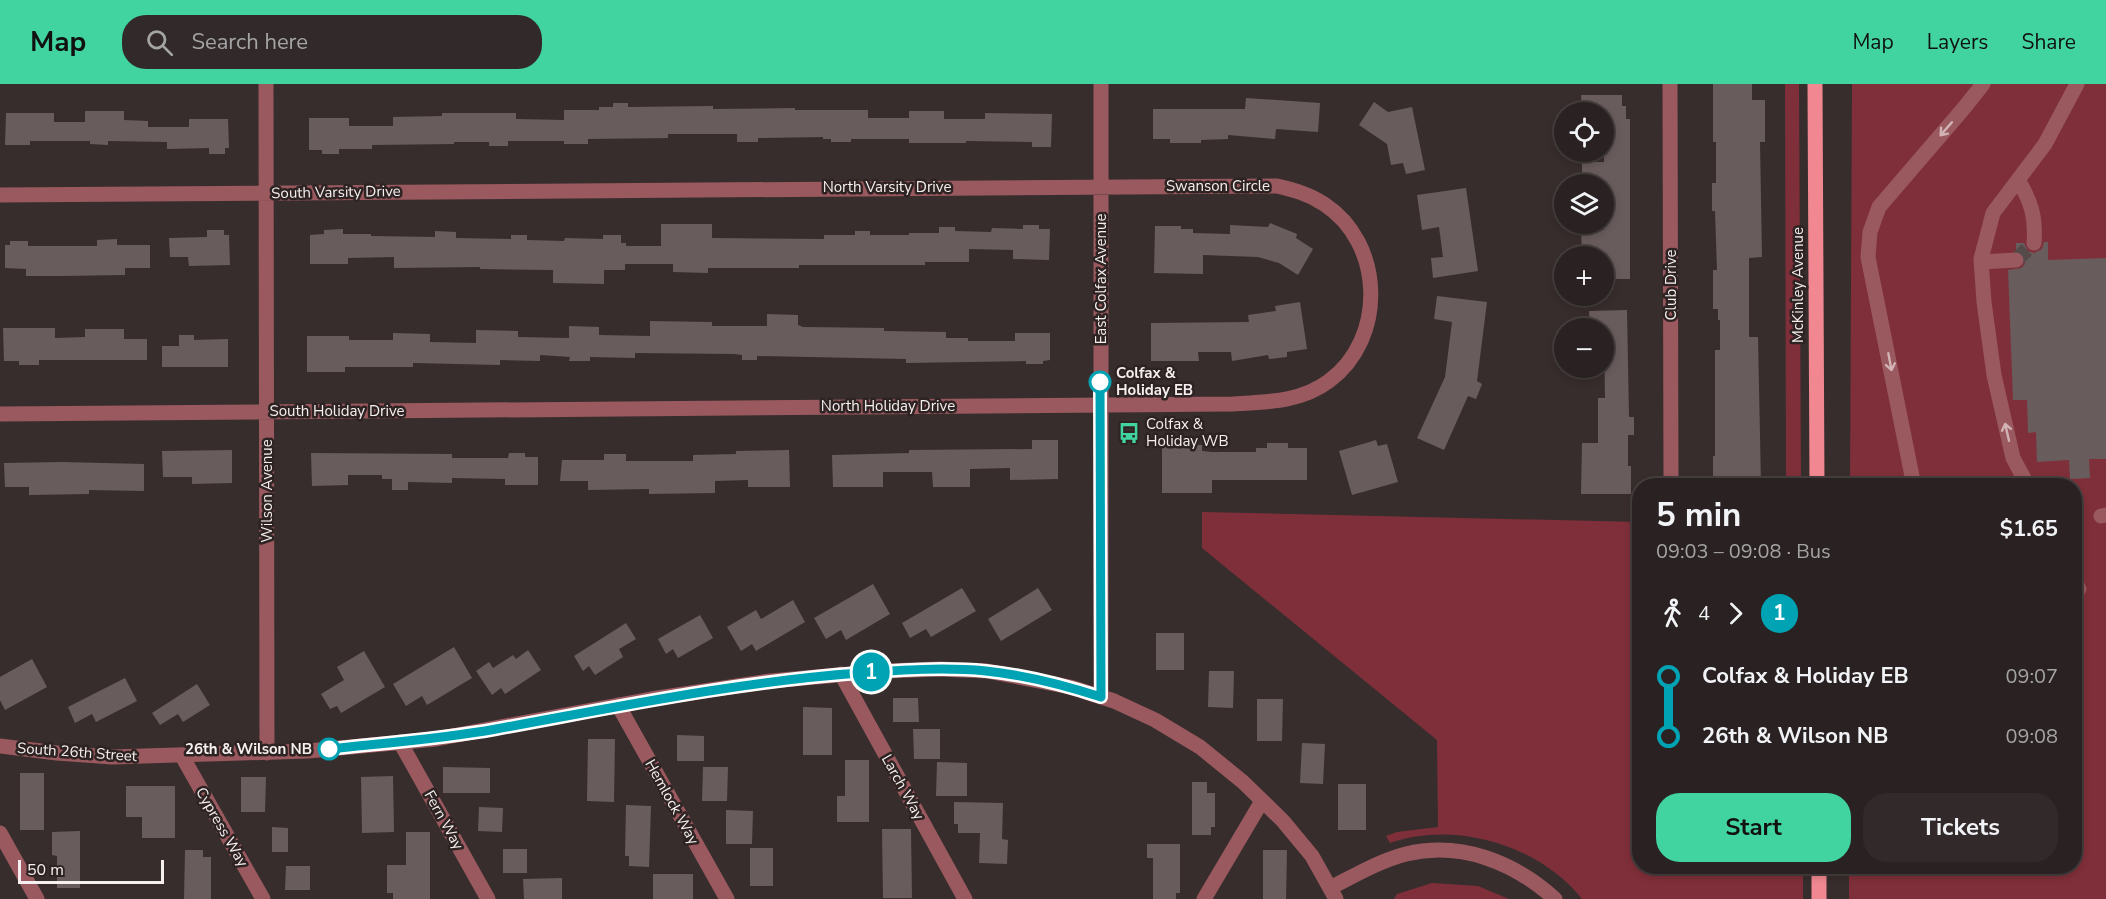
<!DOCTYPE html>
<meta charset="utf-8">
<style>
:root{--surface:#2a2222;--page:#322a2a;--text:#f1f3f6;--muted:#a5a4a5;--line:#463f40;--accent:#41d4a1}
body{margin:0;font-family:"Nunito Sans",sans-serif;background:var(--page);color:var(--text);height:100vh;display:flex;flex-direction:column;font-size:22px;white-space:nowrap}
*{box-sizing:border-box;margin:0}
p{font-size:20px;color:var(--muted)}
.icon{flex:none;width:33px;height:33px;fill:none;stroke:currentColor;stroke-width:2;stroke-linecap:round;stroke-linejoin:round}
.map{position:relative;flex:1;overflow:hidden}
.side{position:absolute;left:1632px;top:394px;width:450px;height:396px;display:flex;flex-direction:column;background:var(--surface);border-radius:24px;box-shadow:0 3px 9px #0003,0 0 0 2px var(--line)}
.side>*{flex:none}
.badge{padding:0 12px;border-radius:20px;font-size:21px;line-height:39px}
.buttons{position:absolute;left:1554px;top:18px;display:grid;gap:12px}
.buttons a{display:grid;place-items:center;width:60px;height:60px;border-radius:50%;background:var(--surface);box-shadow:0 3px 9px #0003,0 0 0 2px var(--line);font-size:30px}
.scale{position:absolute;left:18px;bottom:15px;width:146px;box-sizing:border-box;padding-left:6px;border:3px solid #f6efef;border-top:0;font-size:16px;line-height:21px;white-space:nowrap;color:#f6efef;-webkit-text-stroke:4px #2e2323;paint-order:stroke}
.map>.badge{position:absolute;translate:-50% -50%;box-shadow:0 0 0 3px #fff}
.legs{display:flex;align-items:center;gap:9px;height:66px;padding:0 24px;font-size:20px}
.legs p{margin-inline-start:auto}
.head{display:flex;align-items:center;justify-content:space-between;height:102px;padding:0 24px}
h1{font-size:33px;font-weight:700;line-height:45px}
.button{display:flex;gap:12px;margin-top:auto;padding:12px 24px}
.button a{flex:1;height:69px;border-radius:24px;background:var(--accent);color:#111;font-size:24px;font-weight:700;line-height:69px;text-align:center}
.button a+a{background:var(--page);color:var(--text)}
ul{padding:0 24px;list-style:none}
li{display:flex;align-items:center;gap:21px;height:60px;font-size:22px}
li i{display:grid;place-items:center;width:9px;height:100%;margin:0 8px;background:currentColor}
li i::after{content:'';width:15px;height:15px;margin:-8px;border:4px solid;border-radius:50%;background:var(--surface)}
li p{margin-inline-start:auto}
li:first-child i{background:linear-gradient(#0000 50%,currentColor 0)}
li:last-child i{background:linear-gradient(currentColor 50%,#0000 0)}
header{display:flex;align-items:center;gap:36px;box-sizing:border-box;height:84px;padding:0 30px;background:var(--accent);color:#111}
header strong{font-size:28px}
nav{display:flex;gap:33px;margin-inline-start:auto;font-size:21px}
.search{width:420px;height:54px;background:var(--page);display:flex;align-items:center;gap:15px;box-sizing:border-box;padding:0 21px;border-radius:24px;color:var(--muted);font-size:22px}
.map>svg:first-child{display:block}
.green{fill:#7f2f39}
.building{fill:#695c5d}
.lines{fill:none;stroke-linecap:round;stroke-linejoin:round}
.minor-tunnel{stroke:#544a4a;stroke-width:15;stroke-dasharray:15 8;stroke-linecap:butt}
.minor{stroke:#99595e;stroke-width:15}
.major{stroke:#f18891;stroke-width:15}
.oneway{stroke:#d1b3b5}
.line-1-casing{stroke:#fff;stroke-width:14}
.line-1{stroke:#00a3b4;stroke-width:9}
.stop-1-dot{fill:#fff;stroke:#00a3b4;stroke-width:3}
.labels{text-anchor:middle;dominant-baseline:central;stroke-width:5;stroke-linejoin:round;paint-order:stroke}
.street-label{font-size:15px;fill:#f6efef;stroke:#2e2323}
.stop-label{font-size:15px;font-weight:bold;fill:#f6efef;stroke:#2e2323;text-anchor:start}
.poi-label{font-size:15px;fill:#f6efef;stroke:#2e2323;text-anchor:start}
</style>
<header>
<strong>Map</strong>
<div class="search"><svg class="icon" aria-label="search" viewBox="0 0 24 24"><circle cx="10" cy="10" r="6"/><path d="M15 15l6 6"/></svg>Search here</div>
<nav><a>Map</a><a>Layers</a><a>Share</a></nav>
</header>
<div class="map">
<svg width="2106" height="815" viewBox="0 0 2106 815">
<rect width="100%" height="100%" fill="#382d2d"/>
<path class="green" d="M1785,0H1799L1801,402H1786Z
M1852,0H2106V815H1849V783H2074V402H1850Z
M1202,428L1639,438L1640,783H1803V815H1582C1539,761 1455,736 1390,759L1386,752L1397,748L1438,743L1437,656L1202,464Z
M1432,799L1478,802L1509,815H1394L1397,810Z"/>
<path class="building" d="M1713,0H1752V16H1765V58H1760L1762,173L1749,174V253H1758L1761,402H1713V372H1715V266H1720V236H1718V225H1713V186H1717L1715,127H1712V99H1716V58H1713Z
M1581,11H1622V22H1626V35H1630V195H1604V172H1582L1581,146H1604V100H1582V78H1604V28H1582Z
M1246,14L1320,19L1318,48L1276,45L1275,55L1228,51V55L1201,56V59H1170V55H1153V25H1245Z
M1374,18L1388,28L1412,23L1425,86L1406,90L1403,79L1391,81L1387,60L1359,41Z
M613,19H628V23L713,22V25L795,24V26H868V34H909V27H944V35H985V29L1052,30L1051,63H1032V58L966,57V59H909V55H851V58H831V55H823V53L758,54V58H737V50H668V54L588,55V60H564V57H508V62H489V58H454V60L372,61V65H339V70H322V66H309V34H349V42H393V33L442,32V29H516V35L564,36V26H599V23H613Z
M85,27H124V36L148,37V43H189V35H228L229,64H225V70H209V64L167,65V58L108,57V61L90,60V57H30V61H5L6,29H54V38H85Z
M1466,104L1478,187L1433,194L1431,174L1443,173L1439,143L1422,146L1417,111Z
M1270,139L1297,150L1296,154L1313,165L1298,191L1279,179L1258,173L1203,171V190L1154,189L1155,142H1181V145H1193V149L1230,150V141L1268,143Z
M661,140H712V154L824,155V151H855V147H870V151H909V149H939V143H955V147L991,148L992,144L1023,145V141H1039V145H1050L1049,176L1013,175V166L969,165V178H925V181H799V184H708V189L673,188V180H625V186H604V200L553,199V186L480,185V183L394,184V173L348,174V180H310V151L324,150V146L343,145V150H371V152L435,153V147L456,148V154L511,155V151H527V156L564,157L565,154L603,155V151H621V159H626V162H661Z
M207,146H224V151H229L230,181L189,182L188,173H170L169,154L207,153Z
M117,155V161H150V184H125V191L61,192H26V185L5,184V161H10V157H28V162H97V156Z
M2044,158H2048V176L2106,174V375H2089L2090,394L2070,395L2069,376L2037,378L2036,348L2028,349L2027,316H2013L2008,186L2021,184L2025,180L2024,171L2016,166V159H2024L2028,167L2034,169L2042,165Z
M1437,212L1487,218L1477,297L1482,300L1476,315L1468,312L1444,366L1417,354L1445,293L1452,238L1434,235Z
M1300,218L1307,265L1287,268V273L1269,275L1268,271L1232,277L1231,268H1198L1199,277H1151V239L1249,238L1248,231L1276,227L1275,222Z
M1627,226L1629,333H1634V351H1628V382H1631V410H1581L1582,359H1598V314H1605L1604,244H1590L1589,227Z
M767,230L798,231V241L803,243L884,244V247L946,248V254H968V257H1015V249H1050V276L1043,277V280H1026V277L906,279V275L757,272V276H742V271L734,270L635,269V274L590,273V277H569L570,273L540,271V277L500,276V281L413,279V283H345V288H307V252H349V256H393V249L430,250V258L476,259V246L518,247V253L569,254V242L599,243V251L650,252V237L712,238V242H767Z
M3,244H55V254L85,253V245H124V255H147V276H39V281H19V277H4Z
M179,251H194V256L228,255V283H162V262H179Z
M1032,356H1058V395L1010,396V384L970,385V403H933L932,388H883V403H833L832,371L909,369V366L1032,365Z
M1376,356L1378,362L1387,360L1398,398L1352,411L1339,367Z
M1267,359H1288V364H1307V396H1212V409H1162V361H1202V367L1212,368H1256V364H1267Z
M232,366V399L192,400V393H163L162,367Z
M789,366L790,403H748V396L715,397V409L649,410V405L588,406V397H560L562,376H604V370H626V377H693V371L736,370V367Z
M311,369L452,370V374H508L509,369H525V373H538V401H505V395L452,394V399L408,398V406H392V395H382V391H348V401L312,402Z
M62,378L144,380V407L89,406V410L29,411V403H5L4,379Z
M873,500L890,530L846,556L841,546L826,555L814,534Z
M962,504L976,527L931,553L926,545L910,554L902,539Z
M1038,504L1052,526L1001,557L988,535Z
M793,516L805,538L756,567L752,560L741,567L727,543L756,526L761,535Z
M700,531L713,554L678,574L673,565L666,570L658,555Z
M626,539L636,555L619,565L623,573L595,591L589,582L583,587L574,572Z
M1156,549H1184V586H1156Z
M454,563L472,594L427,621L422,612L406,622L393,600Z
M528,566L541,586L505,610L501,604L492,611L476,587L489,578L493,584L513,571L516,575Z
M364,567L385,603L341,629L337,622L330,625L321,610L344,596L337,583Z
M32,575L47,603L5,626L0,616V593Z
M1209,587H1234L1233,624L1208,623Z
M125,594L137,617L96,638L92,630L75,639L68,623Z
M197,600L210,621L183,638L178,630L160,641L152,629Z
M893,614H918L919,638H893Z
M1257,615H1283L1282,657H1257Z
M803,623L832,624V671H803Z
M913,645H940V675H914Z
M677,651L704,652V677H677Z
M588,655H615L614,718L587,717Z
M1302,659L1325,660L1323,700L1300,699Z
M845,676H869V738H837V712H845Z
M937,678L967,679V712H936Z
M443,683L490,684V709H443Z
M703,683H728L727,717H702Z
M20,689H44V746H20Z
M393,692L394,748L362,749L361,693Z
M241,693H266L265,728H241Z
M1192,698H1207V709H1215V743H1211V751H1192Z
M1338,700H1366V746H1338Z
M126,702H175V754H142V733H126Z
M954,718L1003,719L1002,755L1008,756L1007,780L979,779L980,749H958V740H954Z
M626,721L651,722L649,783L629,782V772H625Z
M479,723L503,724L502,748L478,747Z
M726,726L753,727L752,760H726Z
M272,743L288,744V768H272Z
M882,745H911L912,814H883Z
M80,747V804H57V772L52,771V748Z
M406,748H430V815H393V809H387V781H406Z
M1147,760H1180V809H1176V815H1153V774H1147Z
M750,764H773V802H750Z
M503,765H527V789H503Z
M185,766H203V773H211V815H184Z
M1263,766H1287L1286,815H1263Z
M286,782H310V806H285Z
M653,790H693V815H653Z
M562,794V815H524L523,795Z"/>
<g class="lines">
<path class="minor-tunnel" d="M2016,176L2034,159"/>
<path class="minor" d="M266,0L267,669
M1670,0L1671,402
M2018,96C2031,117 2036,133 2034,159
M0,111L1277,102C1294,106 1309,110 1324,120C1384,159 1387,254 1329,297C1301,318 1267,318 1233,320L0,330
M1981,178L2016,176
M1914,402L1868,173L1870,148L1879,123L1964,24L1983,0
M2028,402L2013,374L1994,291L1984,218L1981,175L1993,129L2045,60L2077,0
M2101,432L2106,431
M2074,496L2079,505L2074,506
M841,590L965,815
M1101,613V0
M618,621L727,815
M400,658L488,815
M0,662L57,669L112,673L308,667L436,655L651,615L770,597L885,587L939,585L987,587L1070,603L1114,617L1155,636L1200,663L1243,698L1283,737L1312,772L1336,815
M182,672L263,815
M0,749L37,815
M1330,804C1354,792 1379,777 1406,770C1461,757 1514,778 1555,815
M1204,815L1262,717"/>
<path class="major" d="M1815,0L1817,402
M1819,783V815"/>
</g>
<defs><path id="oneway-shaft" d="M-6 0H5M1.5-3L5.5 0L1.5 3" fill="none" stroke-width="1.6" stroke-linecap="round" stroke-linejoin="round" transform="scale(1.5)"/></defs>
<g class="oneway">
<use href="#oneway-shaft" transform="translate(1946 45) rotate(131)"/>
<use href="#oneway-shaft" transform="translate(1890 278) rotate(79)"/>
<use href="#oneway-shaft" transform="translate(2007 348) rotate(-103)"/>
</g>
<g class="lines">
<defs>
<path id="line-1" d="M329,665C385,659 441,655 496,645C617,623 736,598 859,589C901,586 944,583 986,587C1025,591 1064,601 1101,613L1100,298"/>
</defs>
<use href="#line-1" class="line-1-casing"/>
<use href="#line-1" class="line-1"/>
</g>
<defs>
<symbol id="bus-bare" viewBox="-9 -9 18 18"><path d="M-5-6H5V4H4V6H2V4H-2V6H-4V4H-5ZM-3.5-4V0h7V-4ZM-3.5 1.2v1.5H-2V1.2ZM2 1.2v1.5H3.5V1.2Z" fill="#41d4a1" stroke="#2e2323" stroke-width="2.5" paint-order="stroke"/></symbol>
</defs>
<g fill-rule="evenodd">
<use href="#bus-bare" x="1114" y="334" width="30" height="30"/>
</g>
<g class="stop-1-dot">
<circle cx="1100" cy="298" r="10"/>
<circle cx="329" cy="665" r="10"/>
</g>
<g class="labels">
<g class="street-label">
<text x="1218" y="102">Swanson Circle</text>
<text x="887" y="103">North Varsity Drive</text>
<text transform="translate(336 108) rotate(-1)">South Varsity Drive</text>
<text transform="translate(1101 195) rotate(-90)">East Colfax Avenue</text>
<text transform="translate(1671 201) rotate(-90)">Club Drive</text>
<text transform="translate(1798 201) rotate(-90)">McKinley Avenue</text>
<text x="888" y="322">North Holiday Drive</text>
<text x="337" y="327">South Holiday Drive</text>
<text transform="translate(267 407) rotate(-90)">Wilson Avenue</text>
<text transform="translate(77 668) rotate(4)">South 26th Street</text>
<text transform="translate(903 703) rotate(61)">Larch Way</text>
<text transform="translate(672 718) rotate(61)">Hemlock Way</text>
<text transform="translate(444 736) rotate(61)">Fern Way</text>
<text transform="translate(222 743) rotate(60)">Cypress Way</text>
</g>
<g class="stop-label">
<text x="1116" y="289">Colfax &amp;<tspan x="1116" dy="17">Holiday EB</tspan></text>
<text x="312" y="665" text-anchor="end">26th &amp; Wilson NB</text>
</g>
<g class="poi-label">
<text x="1146" y="340">Colfax &amp;<tspan x="1146" dy="17">Holiday WB</tspan></text>
</g>
</g>
</svg>
<div class="buttons">
<a><svg class="icon" aria-label="locate" viewBox="0 0 24 24"><circle cx="12" cy="12" r="6"/><path d="M12 2v4M12 18v4M2 12h4M18 12h4"/></svg></a>
<a><svg class="icon" aria-label="layers" viewBox="0 0 24 24"><path d="M12 4l9 5-9 5-9-5zM3 14l9 5 9-5"/></svg></a>
<a>+</a>
<a>−</a>
</div>
<div class="scale">50 m</div>
<b class="badge" style="left:871px;top:588px;background:#00a3b4;color:#fff">1</b>
<section class="side">
<div class="head"><div><h1>5 min</h1><p>09:03 – 09:08 · Bus</p></div><b>$1.65</b></div>
<div class="legs"><svg class="icon" aria-label="walk" viewBox="0 0 24 24"><circle cx="13" cy="4" r="2"/><path d="M13 8l-2 6 4 7M11 14l-3 7M7 12l3-4h3l4 4"/></svg>4<svg class="icon" aria-label="forward" viewBox="0 0 24 24"><path d="M9 5l7 7-7 7"/></svg><b class="badge" style="background:#00a3b4;color:#fff">1</b></div>
<ul>
<li><i style="color:#00a3b4"></i><b>Colfax &amp; Holiday EB</b><p>09:07</p></li>
<li><i style="color:#00a3b4"></i><b>26th &amp; Wilson NB</b><p>09:08</p></li>
</ul>
<div class="button"><a>Start</a><a>Tickets</a></div>
</section>
</div>
